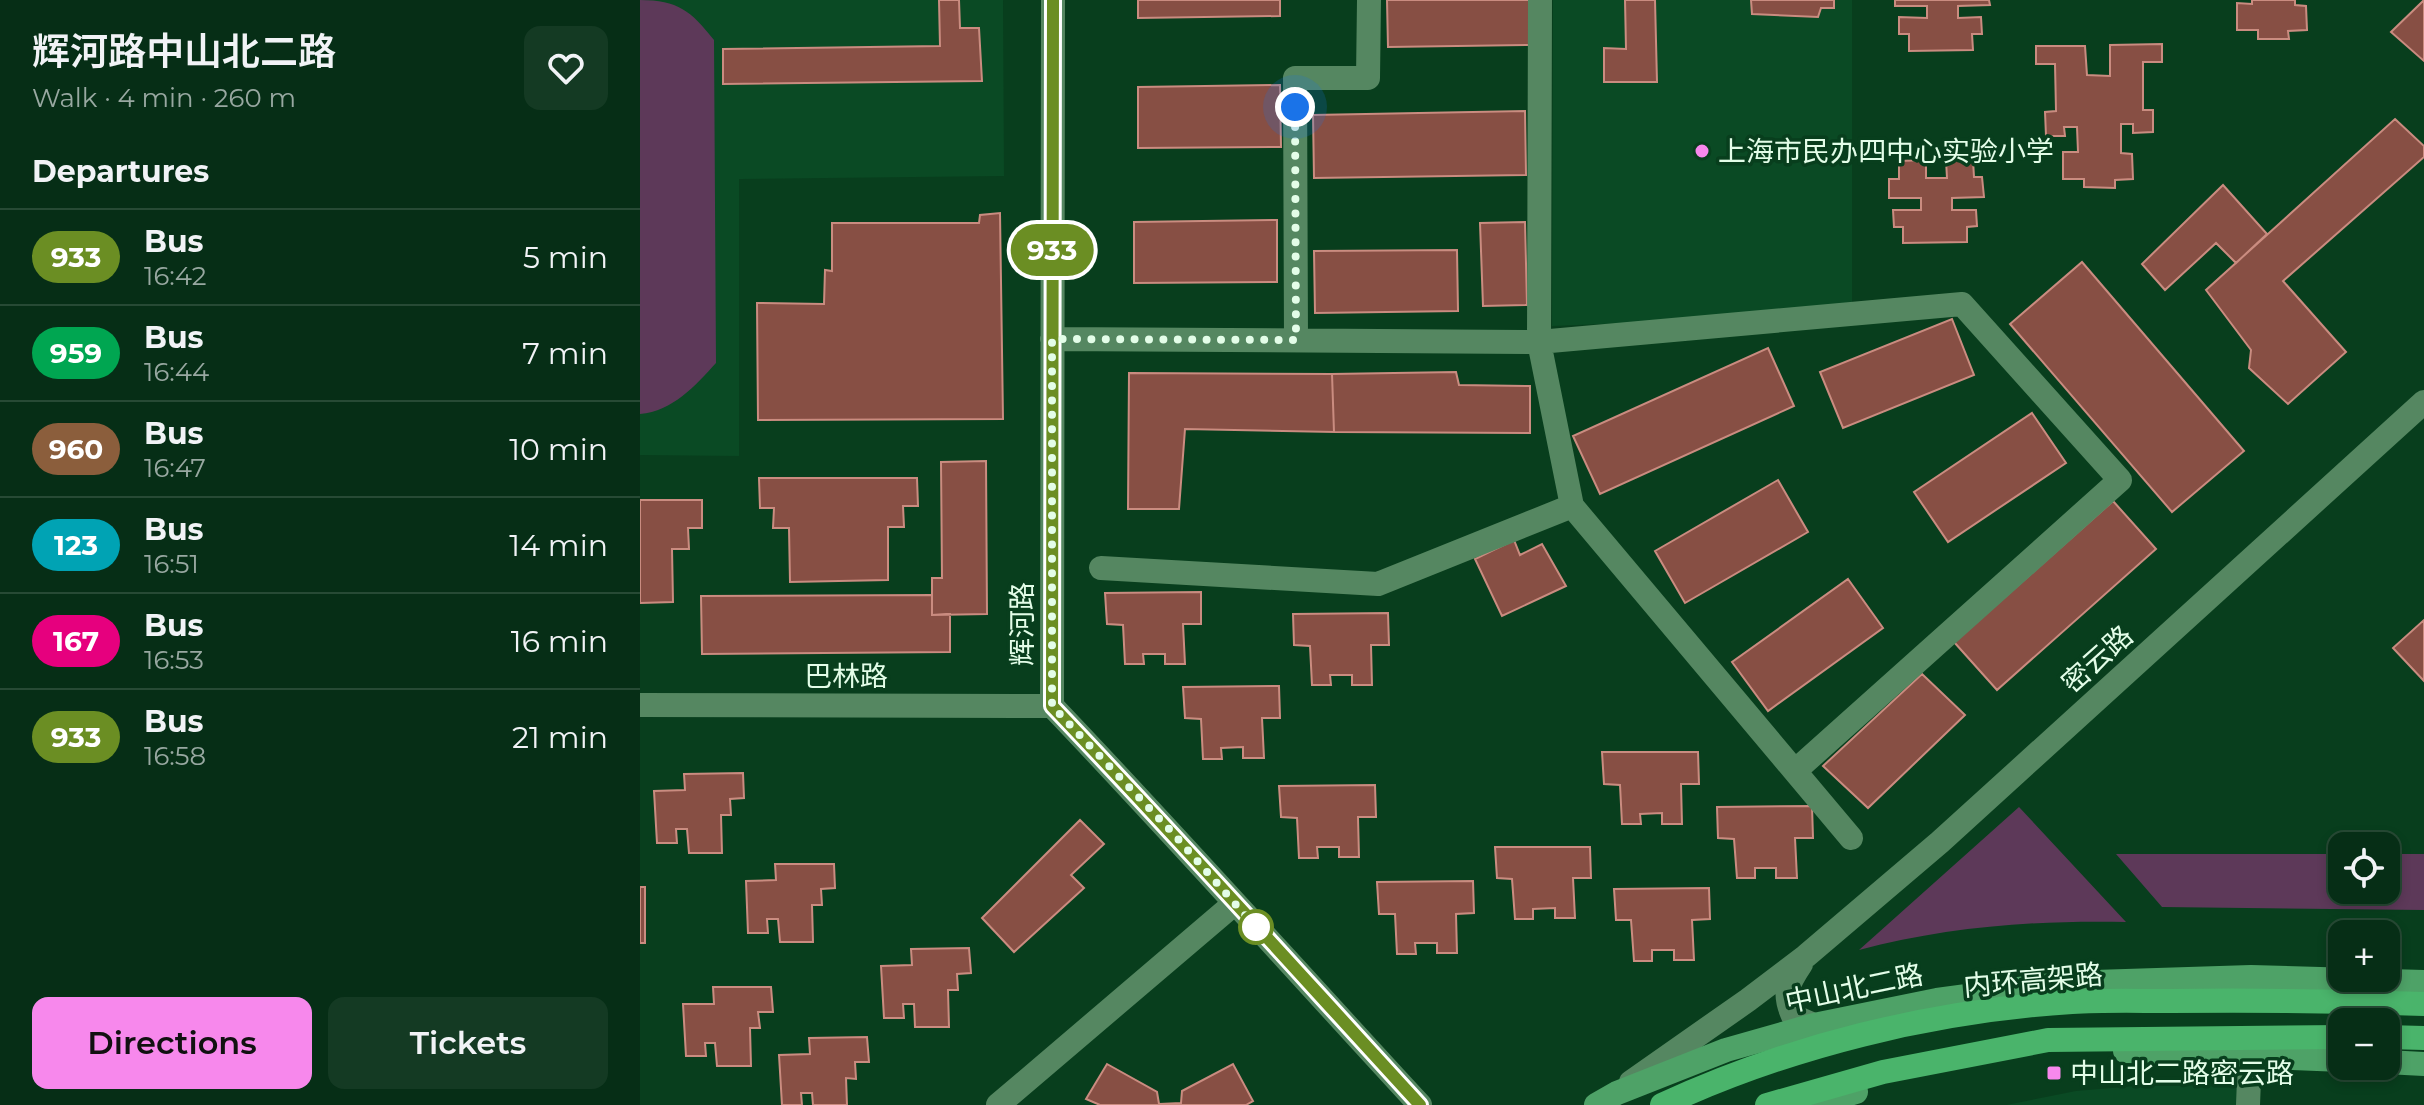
<!DOCTYPE html>
<meta charset="utf-8">
<style>
:root{--surface:#062e16;--page:#143a23;--text:#f1f3f6;--muted:#98a8a1;--line:#274a35;--accent:#f788ec}
body{margin:0;font-family:Montserrat,"Noto Sans SC",sans-serif;background:var(--page);color:var(--text);height:100vh;display:flex;flex-direction:column;font-size:30px;white-space:nowrap}
*{box-sizing:border-box;margin:0}
p{font-size:26px;color:var(--muted)}
.icon{flex:none;width:44px;height:44px;fill:none;stroke:currentColor;stroke-width:2;stroke-linecap:round;stroke-linejoin:round}
.map{position:relative;flex:1;overflow:hidden}
.details{display:flex;flex-direction:column;background:var(--surface);width:640px}
.details>*{flex:none}
.badge{padding:0 16px;border-radius:26px;font-size:28px;line-height:52px}
.fabs{position:absolute;left:1688px;top:832px;display:grid;gap:16px}
.fabs a{display:grid;place-items:center;width:72px;height:72px;border-radius:16px;background:var(--surface);box-shadow:0 4px 12px #0003,0 0 0 2px var(--line);font-size:40px}
.you{position:absolute;width:40px;height:40px;margin:-20px;border:6px solid #fff;border-radius:50%;background:#1a73e8;box-shadow:0 0 0 12px #1a73e833}
.map>.badge{position:absolute;translate:-50% -50%;box-shadow:0 0 0 4px #fff}
h2{padding:0 32px;font-size:30px;line-height:72px}
.round{display:grid;place-items:center;flex:none;width:84px;height:84px;border-radius:16px;background:var(--page)}
.headline{display:flex;align-items:center;justify-content:space-between;height:136px;padding:0 32px}
h1{font-size:38px;font-weight:600;line-height:60px}
.button{display:flex;gap:16px;margin-top:auto;padding:16px 32px}
.button a{flex:1;height:92px;border-radius:16px;background:var(--accent);color:#111;font-size:32px;font-weight:600;line-height:92px;text-align:center}
.button a+a{background:var(--page);color:var(--text)}
ul{padding:0;list-style:none}
li{display:flex;align-items:center;gap:24px;height:96px;padding:0 32px;border-top:2px solid var(--line)}
li div{flex:1}
li b{display:block;font-size:30px}
li em{font-style:normal}
li .badge{min-width:88px;font-weight:700;text-align:center}
main{display:flex;flex:1;min-height:0}
.map>svg:first-child{display:block}
.built{fill:#0a4a24}
.green{fill:#5d3959}
.building{fill:#874f44;stroke:#ca8c80;stroke-width:2}
.lines{fill:none;stroke-linecap:round;stroke-linejoin:round}
.minor{stroke:#558761;stroke-width:24}
.major{stroke:#4ea267;stroke-width:24}
.highway{stroke:#4ab46b;stroke-width:24}
.line-casing{stroke:#fff;stroke-width:18}
.line{stroke:#6b8e23;stroke-width:12}
.walk{stroke:#e3fde8;stroke-width:8;stroke-dasharray:0 14.4}
.poi-dot{fill:#f788ec;stroke:#083e1d;stroke-width:3}
.stop-dot{fill:#fff;stroke:#6b8e23;stroke-width:4}
.labels{text-anchor:middle;dominant-baseline:central;stroke-width:7;stroke-linejoin:round;paint-order:stroke}
.poi-label{font-size:28px;fill:#e3fde8;stroke:#083e1d;text-anchor:start}
.street-label{font-size:28px;fill:#e3fde8;stroke:#083e1d}
</style>
<main>
<section class="details">
<div class="headline"><div><h1>辉河路中山北二路</h1><p>Walk · 4 min · 260 m</p></div><a class="round"><svg class="icon" aria-label="heart" viewBox="0 0 24 24"><path d="M12 20l-8-8c-3-5 5-10 8-4 3-6 11-1 8 4z"/></svg></a></div>
<h2>Departures</h2>
<ul>
<li><span class="badge" style="background:#6b8e23;color:#fff">933</span><div><b>Bus</b><p>16:42</p></div><em>5 min</em></li>
<li><span class="badge" style="background:#00a651;color:#fff">959</span><div><b>Bus</b><p>16:44</p></div><em>7 min</em></li>
<li><span class="badge" style="background:#8b5e3c;color:#fff">960</span><div><b>Bus</b><p>16:47</p></div><em>10 min</em></li>
<li><span class="badge" style="background:#00a3b4;color:#fff">123</span><div><b>Bus</b><p>16:51</p></div><em>14 min</em></li>
<li><span class="badge" style="background:#e6007e;color:#fff">167</span><div><b>Bus</b><p>16:53</p></div><em>16 min</em></li>
<li><span class="badge" style="background:#6b8e23;color:#fff">933</span><div><b>Bus</b><p>16:58</p></div><em>21 min</em></li>
</ul>
<div class="button"><a>Directions</a><a>Tickets</a></div>
</section>
<div class="map">
<svg width="1784" height="1105" viewBox="0 0 1784 1105">
<rect width="100%" height="100%" fill="#083e1d"/>
<path class="built" d="M0,0H363L364,176L99,179V456L0,455Z
M913,0H1212V302L1156,312L1087,319L912,326Z
M1556,1081L1604,1085L1603,1105H1366L1436,1091Z"/>
<path class="green" d="M0,0C38,0 51,11 74,40L76,363C55,386 33,411 0,414Z
M1379,807L1486,922C1396,920 1306,927 1219,950Z
M1476,854H1702V890H1746V854H1784V910L1522,907Z"/>
<path class="building" d="M299,0H319L320,28H339L342,81L83,84V49L300,46Z
M498,0H640V16L498,18Z
M747,0H890V45L748,47Z
M985,0H1015L1017,82H964V48L986,49Z
M1111,0H1194V8H1181L1178,17L1112,14Z
M1255,0H1349L1350,5L1318,6V18L1341,17L1342,34H1332L1333,50L1269,51V34H1259V17L1287,18V6H1255Z
M1612,0H1655V5L1666,6L1667,30L1648,31L1649,39H1618V30H1597V3L1612,4Z
M1784,0V61L1751,32Z
M1522,44V62H1503V110H1513V132L1493,133V124H1481V153L1492,154L1493,179L1475,180V188L1444,187V179H1423V152H1438L1437,127H1424L1425,136H1406L1405,112L1416,111L1415,64H1396V46H1445L1447,75L1470,76V45Z
M640,85L641,147L498,148V87Z
M885,111L886,175L674,178L673,115Z
M1755,119L1784,146V157L1643,281L1706,352L1648,404L1609,368L1611,350L1566,290Z
M1286,160V178H1307L1306,160H1333L1334,177H1342L1344,197L1312,198V210H1336L1337,226L1327,227V242L1263,243V227H1254L1253,210H1281V198H1249V179H1259V161Z
M1583,185L1627,234L1596,263L1576,243L1525,290L1502,264Z
M360,213L363,419L118,420L117,303L184,304L185,270L192,271V223H339L340,215Z
M637,220V282L494,283V222Z
M885,222L887,305L843,306L840,223Z
M817,250L818,311L675,313L674,251Z
M1442,262L1604,451L1532,512L1370,324Z
M1312,319L1334,375L1203,428L1180,372Z
M1128,348L1154,406L960,494L933,436Z
M816,372L819,385L890,386V433L694,432L692,374Z
M489,373L692,374L694,432L545,429L539,509H488Z
M1392,413L1426,463L1308,542L1274,492Z
M346,461L347,614L292,615V578H302L301,462Z
M119,478H277L278,506H263L264,527H248V580L150,582L149,528H133L134,508H120Z
M1138,480L1168,532L1045,603L1015,551Z
M0,500H62V528H48L49,549H32L33,602L0,603Z
M1473,501L1516,549L1357,690L1314,642Z
M874,540L880,555L902,544L926,586L862,616L835,559Z
M1208,579L1243,628L1128,711L1092,662Z
M561,592V624H543L545,664H525V654H503L504,664H485L483,625L467,624L465,593Z
M292,595V615L310,614V652L62,654L61,596Z
M748,613L749,645H731L732,685H712V675H690L691,685H672L670,646L654,645L653,614Z
M1784,620V681L1753,648Z
M1282,674L1325,715L1228,808L1183,766Z
M639,686L640,718H622L624,758H603V747L581,748L582,759H563L561,719L545,718L543,687Z
M962,752H1058L1059,784H1041L1042,824H1022V813L1000,814L1001,824H982L980,785L964,784Z
M103,773L104,798L90,799L91,815H81L82,853H49L47,829H36L37,843H17L14,791L45,790L44,774Z
M735,785L736,817H718L719,857H699V847H677L678,858H659L657,818L641,817L639,786Z
M1172,806L1173,838H1155L1157,878H1136V868H1115V878H1097L1094,839L1078,838L1077,807Z
M440,820L464,844L431,875L444,888L374,952L342,918Z
M855,847H950L951,878H933L935,918H915V908L893,909V919H875L872,879L857,878Z
M135,864H194L195,888L181,889L182,905H172L173,942H140L138,919H127L128,933H108L106,881L136,880Z
M833,881L834,913L816,914L817,953H797V943H775L776,954H757L755,914H739L737,882Z
M0,887H5V943H0Z
M1069,888L1070,919L1052,920L1054,960H1034V950H1012V961H994L991,920H976L974,889Z
M329,948L331,973L317,974L318,990H308L309,1027H275L274,1004H263L264,1018H244L241,966L272,965L271,949Z
M73,987H131L133,1012H118L120,1028H110L111,1066H77L75,1043H65L66,1056H46L43,1004H74Z
M227,1037L229,1062H215L216,1079L206,1078L207,1105H173L172,1093H161L162,1105H142L139,1055L170,1054L169,1038Z
M467,1064L517,1092L519,1104L541,1103L542,1091L593,1064L613,1101L606,1105H460L446,1099Z"/>
<g class="lines">
<path class="minor" d="M413,0L412,706C537,837 657,972 780,1105
M900,0L899,342L1322,304L1480,480L1155,771
M412,339L899,342L932,506L1211,838
M656,340L655,78H728L729,0
M461,568L738,584L932,506
M0,705L412,706
M1161,964C1147,985 1143,993 1153,1016L1174,1025
M991,1082L1108,1000L1166,956L1300,842L1784,402
M358,1105L595,903
M1608,1105L1610,1054"/>
<path class="major" d="M1485,1051L1702,1060
M1746,1062L1784,1064
M956,1105L977,1093L1086,1050L1174,1025L1297,1000L1423,983L1611,977L1784,982
M1172,1105L1216,1092"/>
<path class="highway" d="M1746,1037L1784,1038
M1022,1105C1149,1046 1292,1011 1432,1002C1464,1000 1497,1001 1529,1001C1614,1000 1699,1001 1784,1004
M1127,1105L1243,1072L1408,1040L1702,1037"/>
</g>
<g class="lines">
<defs>
<path id="line" d="M413,0L412,706C537,837 658,972 780,1105"/>
</defs>
<use href="#line" class="line-casing"/>
<use href="#line" class="line"/>
<path class="walk" d="M616,927L620,932L530,830L412,706V339L656,340L655,107"/>
</g>
<g class="poi-dot">
<circle cx="1062" cy="151" r="8"/>
<rect x="1406" y="1065" width="16" height="16" rx="4"/>
</g>
<circle class="stop-dot" cx="616" cy="927" r="16"/>
<g class="labels">
<g class="poi-label">
<text x="1078" y="151">上海市民办四中心实验小学</text>
<text x="1430" y="1073">中山北二路密云路</text>
</g>
<g class="street-label">
<text transform="translate(382 624) rotate(-90)">辉河路</text>
<text transform="translate(1457 659) rotate(-42)">密云路</text>
<text x="206" y="676">巴林路</text>
<text transform="translate(1393 980) rotate(-5)">内环高架路</text>
<text transform="translate(1214 988) rotate(-12)">中山北二路</text>
</g>
</g>
</svg>
<div class="fabs">
<a><svg class="icon" aria-label="locate" viewBox="0 0 24 24"><circle cx="12" cy="12" r="6"/><path d="M12 2v4M12 18v4M2 12h4M18 12h4"/></svg></a>
<a>+</a>
<a>−</a>
</div>
<div class="you" style="left:655px;top:107px"></div>
<b class="badge" style="left:412px;top:250px;background:#6b8e23;color:#fff">933</b>
</div>
</main>
